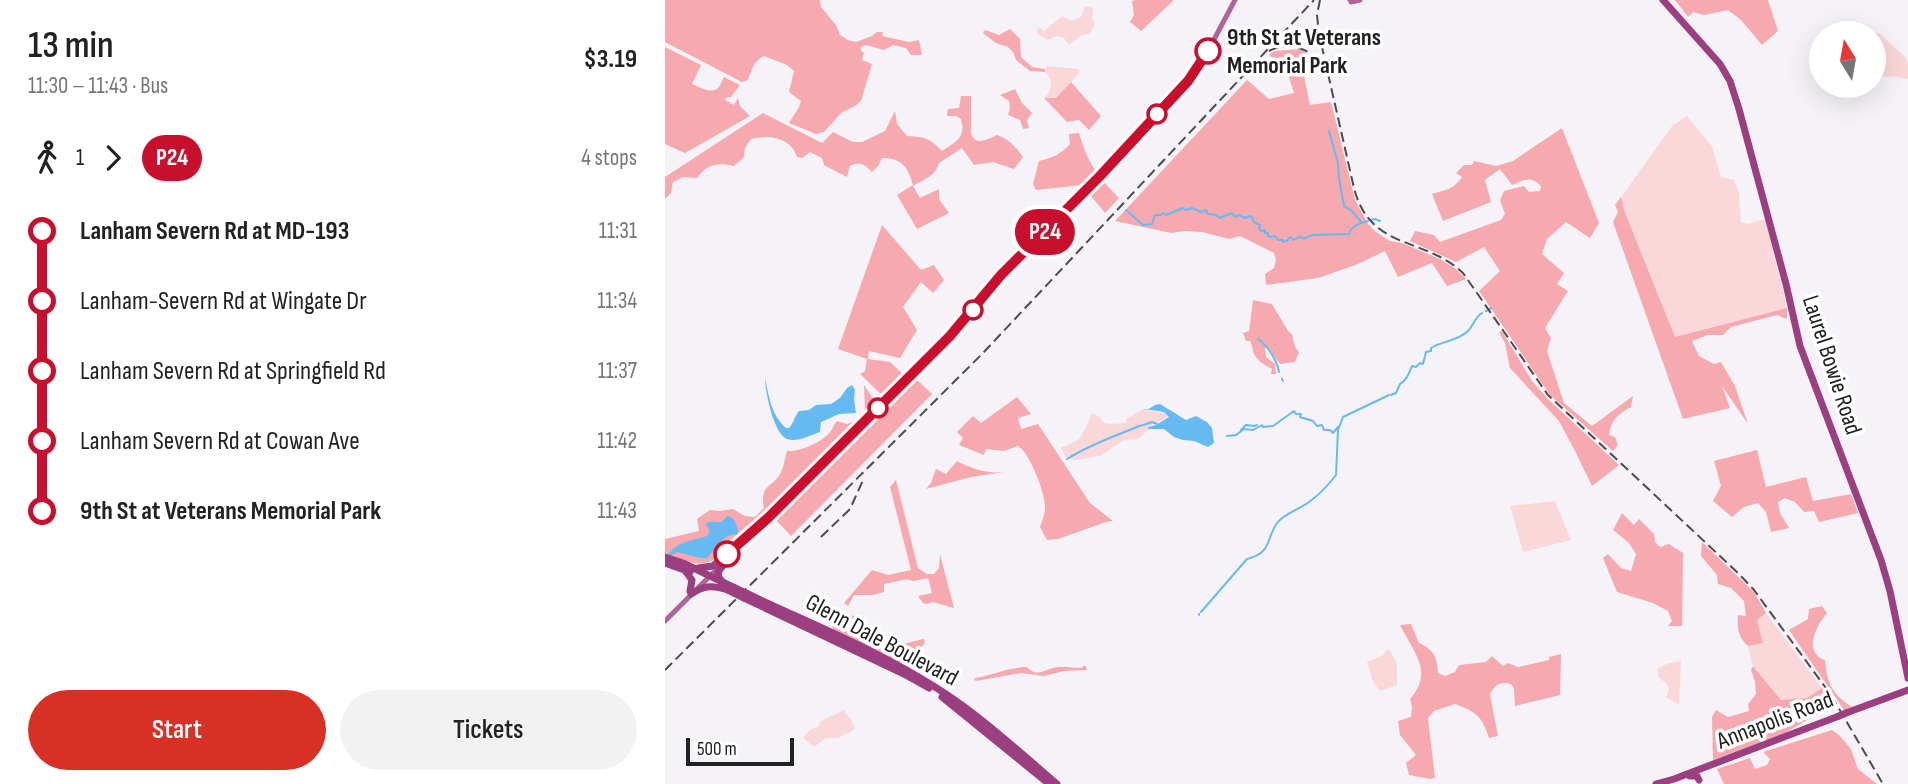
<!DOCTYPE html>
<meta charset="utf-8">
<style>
:root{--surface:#fff;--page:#f2f2f2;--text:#222;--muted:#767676;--accent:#d93025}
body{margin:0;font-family:"Sofia Sans Condensed",sans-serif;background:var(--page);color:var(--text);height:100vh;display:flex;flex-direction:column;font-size:26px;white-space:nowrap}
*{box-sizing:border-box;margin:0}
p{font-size:23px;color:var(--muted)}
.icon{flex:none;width:38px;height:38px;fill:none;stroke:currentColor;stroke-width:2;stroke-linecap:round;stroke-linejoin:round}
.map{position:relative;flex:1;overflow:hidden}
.side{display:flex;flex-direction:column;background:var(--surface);width:665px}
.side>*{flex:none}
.badge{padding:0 14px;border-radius:23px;font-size:24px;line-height:46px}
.needle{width:46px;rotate:349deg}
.fabs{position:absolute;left:1144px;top:21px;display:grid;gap:14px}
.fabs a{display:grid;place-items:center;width:77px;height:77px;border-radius:50%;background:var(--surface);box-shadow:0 7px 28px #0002;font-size:35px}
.scale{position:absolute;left:21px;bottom:18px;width:108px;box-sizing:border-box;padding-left:7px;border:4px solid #222122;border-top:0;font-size:19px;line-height:24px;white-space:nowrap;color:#222122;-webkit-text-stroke:5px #fff;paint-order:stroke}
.map>.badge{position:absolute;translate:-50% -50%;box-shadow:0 0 0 4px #fff}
.legs{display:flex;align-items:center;gap:10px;height:77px;padding:0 28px;font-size:23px}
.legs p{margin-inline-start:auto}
.headline{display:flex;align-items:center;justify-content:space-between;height:119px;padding:0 28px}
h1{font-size:38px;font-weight:600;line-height:52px}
.cta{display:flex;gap:14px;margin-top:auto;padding:14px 28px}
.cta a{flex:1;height:80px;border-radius:42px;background:var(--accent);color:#fff;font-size:28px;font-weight:600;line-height:80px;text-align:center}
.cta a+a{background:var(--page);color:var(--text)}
ul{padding:0 28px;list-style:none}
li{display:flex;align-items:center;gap:24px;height:70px;font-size:26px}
li i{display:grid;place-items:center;width:10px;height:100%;margin:0 9px;background:currentColor}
li i::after{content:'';width:18px;height:18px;margin:-9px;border:5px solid;border-radius:50%;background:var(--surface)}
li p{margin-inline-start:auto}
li:first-child i{background:linear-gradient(#0000 50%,currentColor 0)}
li:last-child i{background:linear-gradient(currentColor 50%,#0000 0)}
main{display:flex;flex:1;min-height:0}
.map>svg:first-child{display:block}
.green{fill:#fad8da}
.forest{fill:#f6a9af}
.water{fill:#67baf1}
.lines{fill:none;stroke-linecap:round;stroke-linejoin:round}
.stream{stroke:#67baf1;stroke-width:2}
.secondary{stroke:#b06497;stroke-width:5}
.primary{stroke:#9c3f81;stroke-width:7}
.rail{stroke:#4d4b4d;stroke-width:2;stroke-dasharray:10 5;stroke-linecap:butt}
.primary-bridge{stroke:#9c3f81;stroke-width:7}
.line-1-casing{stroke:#fff;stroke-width:16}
.line-1{stroke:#c8102e;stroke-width:10}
.stop-1-dot{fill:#fff;stroke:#c8102e;stroke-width:3.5}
.labels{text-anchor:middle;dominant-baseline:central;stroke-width:7;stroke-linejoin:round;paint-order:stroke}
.stop-label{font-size:24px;font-weight:bold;fill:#222122;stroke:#fff;text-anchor:start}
.street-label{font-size:24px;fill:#222122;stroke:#fff}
</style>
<main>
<section class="side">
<div class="headline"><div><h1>13 min</h1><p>11:30 – 11:43 · Bus</p></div><b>$3.19</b></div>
<div class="legs"><svg class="icon" aria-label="walk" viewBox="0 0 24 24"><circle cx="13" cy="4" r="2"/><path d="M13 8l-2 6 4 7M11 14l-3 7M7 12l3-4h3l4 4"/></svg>1<svg class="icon" aria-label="forward" viewBox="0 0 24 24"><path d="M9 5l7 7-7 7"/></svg><b class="badge" style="background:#c8102e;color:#fff">P24</b><p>4 stops</p></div>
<ul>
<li><i style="color:#c8102e"></i><b>Lanham Severn Rd at MD-193</b><p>11:31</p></li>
<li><i style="color:#c8102e"></i><span>Lanham-Severn Rd at Wingate Dr</span><p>11:34</p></li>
<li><i style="color:#c8102e"></i><span>Lanham Severn Rd at Springfield Rd</span><p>11:37</p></li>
<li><i style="color:#c8102e"></i><span>Lanham Severn Rd at Cowan Ave</span><p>11:42</p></li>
<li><i style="color:#c8102e"></i><b>9th St at Veterans Memorial Park</b><p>11:43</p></li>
</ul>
<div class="cta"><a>Start</a><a>Tickets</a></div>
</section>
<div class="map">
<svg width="1243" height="784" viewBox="0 0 1243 784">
<rect width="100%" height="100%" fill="#f5f3f8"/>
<path class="green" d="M420,6L428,8L427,18L430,23L425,34L417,35L404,45L399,38L393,36L382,40L371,33L373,27L379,31L397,16L406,21L416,17Z
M1199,31L1214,33L1240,57L1243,62V79L1226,76L1213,77L1209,72V33H1198Z
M381,66L413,69L415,72L391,98H379C387,89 389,81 380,72Z
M1022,116L1047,146L1056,177L1069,180L1074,193L1076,222L1082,224L1100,219L1122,308L1010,337L959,210L956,197L1007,126Z
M479,409C485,413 495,411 502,414L503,417L483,427L484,429L473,439L459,440L435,456L409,460L402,458L397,452L396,447C400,446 404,445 407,443C419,438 422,424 427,413L435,417L439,423L446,424L461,423V419Z
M890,501L906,540L858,552L845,506Z
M1101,613L1157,688L1142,698L1116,700L1087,664L1083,646L1098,643L1092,620Z
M724,649L732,663V685L715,691L707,679L702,662L716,656Z
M1016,661L1014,705L1001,697L1004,689L1001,683L994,678L992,669L1004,663Z
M179,710L186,720L190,729L173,738H161L149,747L138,738L146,729L153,727L156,721Z"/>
<path class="forest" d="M0,0H155L156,7L171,25L175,35L183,40L191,42L207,36L212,32H218L217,36L244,42L254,40L257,55H246L241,48L228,45L219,50L201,45L196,47V51L199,53L197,60L207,64L196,101L190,106L176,113L159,132L151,134L124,123L134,107L136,101L124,92L129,71L122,65L99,56C88,62 87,69 83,80L77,82L0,42Z
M470,0H509L476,31L465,22L469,15L467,1Z
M1010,0H1103L1113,31L1097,45L1076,20L1063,10L1039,15L1028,12L1023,17Z
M345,29L355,39L356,57L367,67L380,69V72L365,71L351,60L348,52L343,47L331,43L318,33L320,30L334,35Z
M0,47L36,65L27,84C35,87 47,95 54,87C56,84 57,80 59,77L75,85L66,97H62L60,100L69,105L73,98L75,106L85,116L20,153L0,144Z
M636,49L650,60L637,66L645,105L666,102L690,200L703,224L711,232L725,241L737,243L775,259L791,269L801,279L782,286L767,263L733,277L720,251L693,264L653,278L601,285L600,274L609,268L611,260L609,253L575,236L564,239L537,232L520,231L506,233L450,221L582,80L604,99L629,93L621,68L604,55L609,51Z
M406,82L436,116L424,130L414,120L402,122L379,98H391Z
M350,89L357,103L367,113L362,120L364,128L358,129L355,120L343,115L345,108L344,101L335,95Z
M296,96H306V133C311,147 322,139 332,135C344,139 351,147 358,157L349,169L328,162L309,165L297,148L274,163C270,177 259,179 248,186L255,198L274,189V199L284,213L252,229L232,195L248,185C243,167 237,158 217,158L213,166L207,172C199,164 195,161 185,166L182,177L159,165L157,158L145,152L137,158L132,157C126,137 103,134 86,139L80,148L79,157L69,166C54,162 41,164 32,178L18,177L8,182L6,193L0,199V177L98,113L157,143L168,132L188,142H197L220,131L230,111L232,124L242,136C261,137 264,138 277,151C291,142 301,138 296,119L291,116H282L283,109L294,108Z
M897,128L934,223L925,238L901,222L882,239L877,254L899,273L892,284L903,291L880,328L886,338L882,351L899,403L927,426L968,396L966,407C953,414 946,420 944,435L950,437L953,445L948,451L885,395L814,291L835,271L819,247L791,262L745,241L750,231L769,235L775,242L836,220L840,214L835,200L839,191L859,186L864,192L875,191L876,186C866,175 859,180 847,185L835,169L820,180L826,202L778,221L767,194C782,189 787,191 797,177L791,173L799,165H807L809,161L831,166L848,161Z
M414,133C423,163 432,176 454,198L440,213L417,185L371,190L368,184L374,161C387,158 396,154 405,144L404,134Z
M956,197L959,210L1010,337L1122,308V319L1112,315L1066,327L1058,335H1043L1027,341L1034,356L1049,364L1056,362L1070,386L1083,424L1057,386L1065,408L1018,419L948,222L953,212L950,205Z
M217,225L256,270L269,265L279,280L268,293L256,282L238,307L252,330L235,358L204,351L203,359L225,362L240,376L219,397L195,374L200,371L202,359L173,349Z
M588,300L607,304L623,331L627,334L630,347L634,352L630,362L615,364L603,347L600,348L601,357L610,364L611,374H606L607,369C600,365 590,360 588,351C587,348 587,344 585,341H581L578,333L584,331Z
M837,331L867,381L883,399L954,465L927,486L911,453L894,421L845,368L840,343L834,332Z
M249,377L267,394L126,536L108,517L166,462Z
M199,385L210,401L205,404V414L59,553C36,571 25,562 0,554V539L34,531L32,519L45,510L55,511L68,509L80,516L90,517L99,508C94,485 108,487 115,474C119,467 120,458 122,451C135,452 158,442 166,431C168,428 169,424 172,421L182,424L196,418L200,409Z
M352,397L366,414L353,418L356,429L373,424L425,503L448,521L441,522L393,539L382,540L375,527C377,521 381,512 380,505C379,491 365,453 353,446L339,451L321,449L319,455L294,445L298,438L292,432L308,416L316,423Z
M1092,450L1101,487L1141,477L1148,501L1186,494L1193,513L1154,522L1149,511L1139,512L1130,502L1120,498L1113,502L1115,513L1124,528L1106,532L1101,512L1093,503L1079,507L1067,517L1048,501L1056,486L1049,461Z
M292,461C308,469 321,474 339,472L306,477L261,489L266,483L271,469L281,474Z
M231,480L253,568L262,574H269L274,568L275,554L289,608L268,602L262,604L258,603L253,596L267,593L263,578L249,581L242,579L219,584V592L208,595H189L183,606L179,603L207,570L223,575L246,570L225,487Z
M957,513L969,525L974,519L989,534L990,542L995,547L1004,544L1018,553L1017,626H1003L1007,621L1003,611L988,603L952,592L938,558L943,554L956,568L966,571L971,554L964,543L948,530Z
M1037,542L1089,592L1101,613L1092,620L1098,643L1083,646C1073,637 1072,628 1073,615L1081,616L1079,601L1066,588L1053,584L1052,575L1036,556Z
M1157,606L1162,613C1151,625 1138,653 1160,660C1162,683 1167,694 1187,707L1179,710L1124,630L1143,619L1144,609Z
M174,615L196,616C200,628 207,634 209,646L218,651H224L230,646L258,639L260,640L259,644L245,663L238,664L170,631L167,627Z
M746,624L754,643C769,650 772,656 773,673L780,676L790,672L794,665L821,662L827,656L838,666L843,663L853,667L884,660V657L896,654L895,695L850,706L849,689L846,684C834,681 831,684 825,694L833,736L824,738C817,716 811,712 790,704L769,711L763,718L770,778L765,779L744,775L741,763L751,755L735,735L733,721L746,717L747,707L745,699C769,672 749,653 735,625Z
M420,665L422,670L399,671L379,676L356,673L311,681L309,680L310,678C328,675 344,667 362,667C373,679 380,668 393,667C400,666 408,668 416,668Z
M1088,666L1116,700L1142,698L1157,688L1171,708L1147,717L1120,733L1048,760L1047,717L1051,710L1063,717L1084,711L1083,704L1091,694L1090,682L1086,670Z
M1167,730L1174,735L1186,749L1193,769L1212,784H1059L1052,769L1085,758L1090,769L1102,765L1105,759L1098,752Z"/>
<path class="water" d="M100,378C104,396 106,415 121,428H124C129,423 129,417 134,411L144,410L151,405L166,404L175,398L182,388L187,385L190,390L189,399L191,413L174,414L156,422L155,432C146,435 131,443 122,439C108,433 100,390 100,378Z
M495,404L521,420L531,416L542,422L547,428L549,443L543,447L529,441L518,440L509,437L499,429H483V427L491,425L504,417L499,412L479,409L482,410L490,405Z
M62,516L66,517L70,521L74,534C56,534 54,546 42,558H35L12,552L5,556L3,554C6,551 9,548 12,546C21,541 32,539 42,536L45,531L41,525L43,522H57Z"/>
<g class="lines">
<path class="stream" d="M664,131L673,163L674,178L679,206L687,211L696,222
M461,210L478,225L487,224L490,215H496L498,213L501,215L518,208L521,210L527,208L536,212L541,210L543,214L551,215L555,218L567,213L570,217L574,215L580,218L586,216L589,222L595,225L594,229L596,231L600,230V233H603V236L605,237L610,236L613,240H618V242L622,241L625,237L629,240L634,237C641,240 641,237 648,235L684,234C685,227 696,222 703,221
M706,220L710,219L715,221
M825,309L826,308
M821,311L823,310
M593,339C603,346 612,360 614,372
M617,379L618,381
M726,395L731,393L735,384C742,380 744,373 747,366L751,367L755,363L758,364L761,352L766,351V348C777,341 793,341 803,331C809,325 809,318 817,313
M576,430L581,425L589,426L592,425
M562,436L571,435L579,429L588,430L597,425L598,427L608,426L629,411L631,414H636L635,417L648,421L652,426L657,425L659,430H665L668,433L673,427
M402,459C424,445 450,436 472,427C477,425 482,424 487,422L492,424
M536,612L582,559C607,553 601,539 612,523C619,514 635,509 644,502C654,495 664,484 671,475L673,430L678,417L724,395
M534,615V614"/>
<path class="secondary" d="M685,0L686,2L695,0
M61,561L285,336L336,275L435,176L523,81L536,64L570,0
M0,621L54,567"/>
<path class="primary" d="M998,0L1055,64L1065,81L1074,109L1121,284L1135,346L1216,560L1225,591L1243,678
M0,557L18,563L70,588
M0,563L25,572
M33,568L48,566L62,554
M21,572L27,580L25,591
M57,581L54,578L53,572L63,559
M26,594C39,585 48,585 63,590
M83,594C146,624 212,650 270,687C315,715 352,750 392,784
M79,598L239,674L264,688
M277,697L384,784
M1181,713L1243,690
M1025,776H1032L1034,780
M991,784L1009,779L1174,716"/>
<path class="rail" d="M655,0L652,15L654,34L689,188C705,251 759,236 798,273L883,395L1073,573L1089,590L1166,695L1218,784
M604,51C625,40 648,49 660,69
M156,537L185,509L199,478
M0,670L318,353L649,0"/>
<path class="primary-bridge" d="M70,588L83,594
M63,590L79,598
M1174,716L1181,713"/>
</g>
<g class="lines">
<defs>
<path id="line-1" d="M62,554L103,518L285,336L336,275L435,176L523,81L543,51"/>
</defs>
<use href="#line-1" class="line-1-casing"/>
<use href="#line-1" class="line-1"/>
</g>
<g class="stop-1-dot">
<circle cx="543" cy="51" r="12"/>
<circle cx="492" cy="114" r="9"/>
<circle cx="308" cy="310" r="9"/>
<circle cx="213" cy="408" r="9"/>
<circle cx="62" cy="554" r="12"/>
</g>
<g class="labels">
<g class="stop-label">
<text x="562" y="37">9th St at Veterans<tspan x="562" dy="28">Memorial Park</tspan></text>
</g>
<g class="street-label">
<text transform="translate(1167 365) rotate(72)">Laurel Bowie Road</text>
<text transform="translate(217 640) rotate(28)">Glenn Dale Boulevard</text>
<text transform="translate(1110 720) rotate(-21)">Annapolis Road</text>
</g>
</g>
</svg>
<div class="fabs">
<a><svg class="needle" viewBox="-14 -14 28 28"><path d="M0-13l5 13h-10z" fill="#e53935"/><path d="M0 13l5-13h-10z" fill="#767676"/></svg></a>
</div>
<div class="scale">500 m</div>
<b class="badge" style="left:380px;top:232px;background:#c8102e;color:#fff">P24</b>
</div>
</main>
